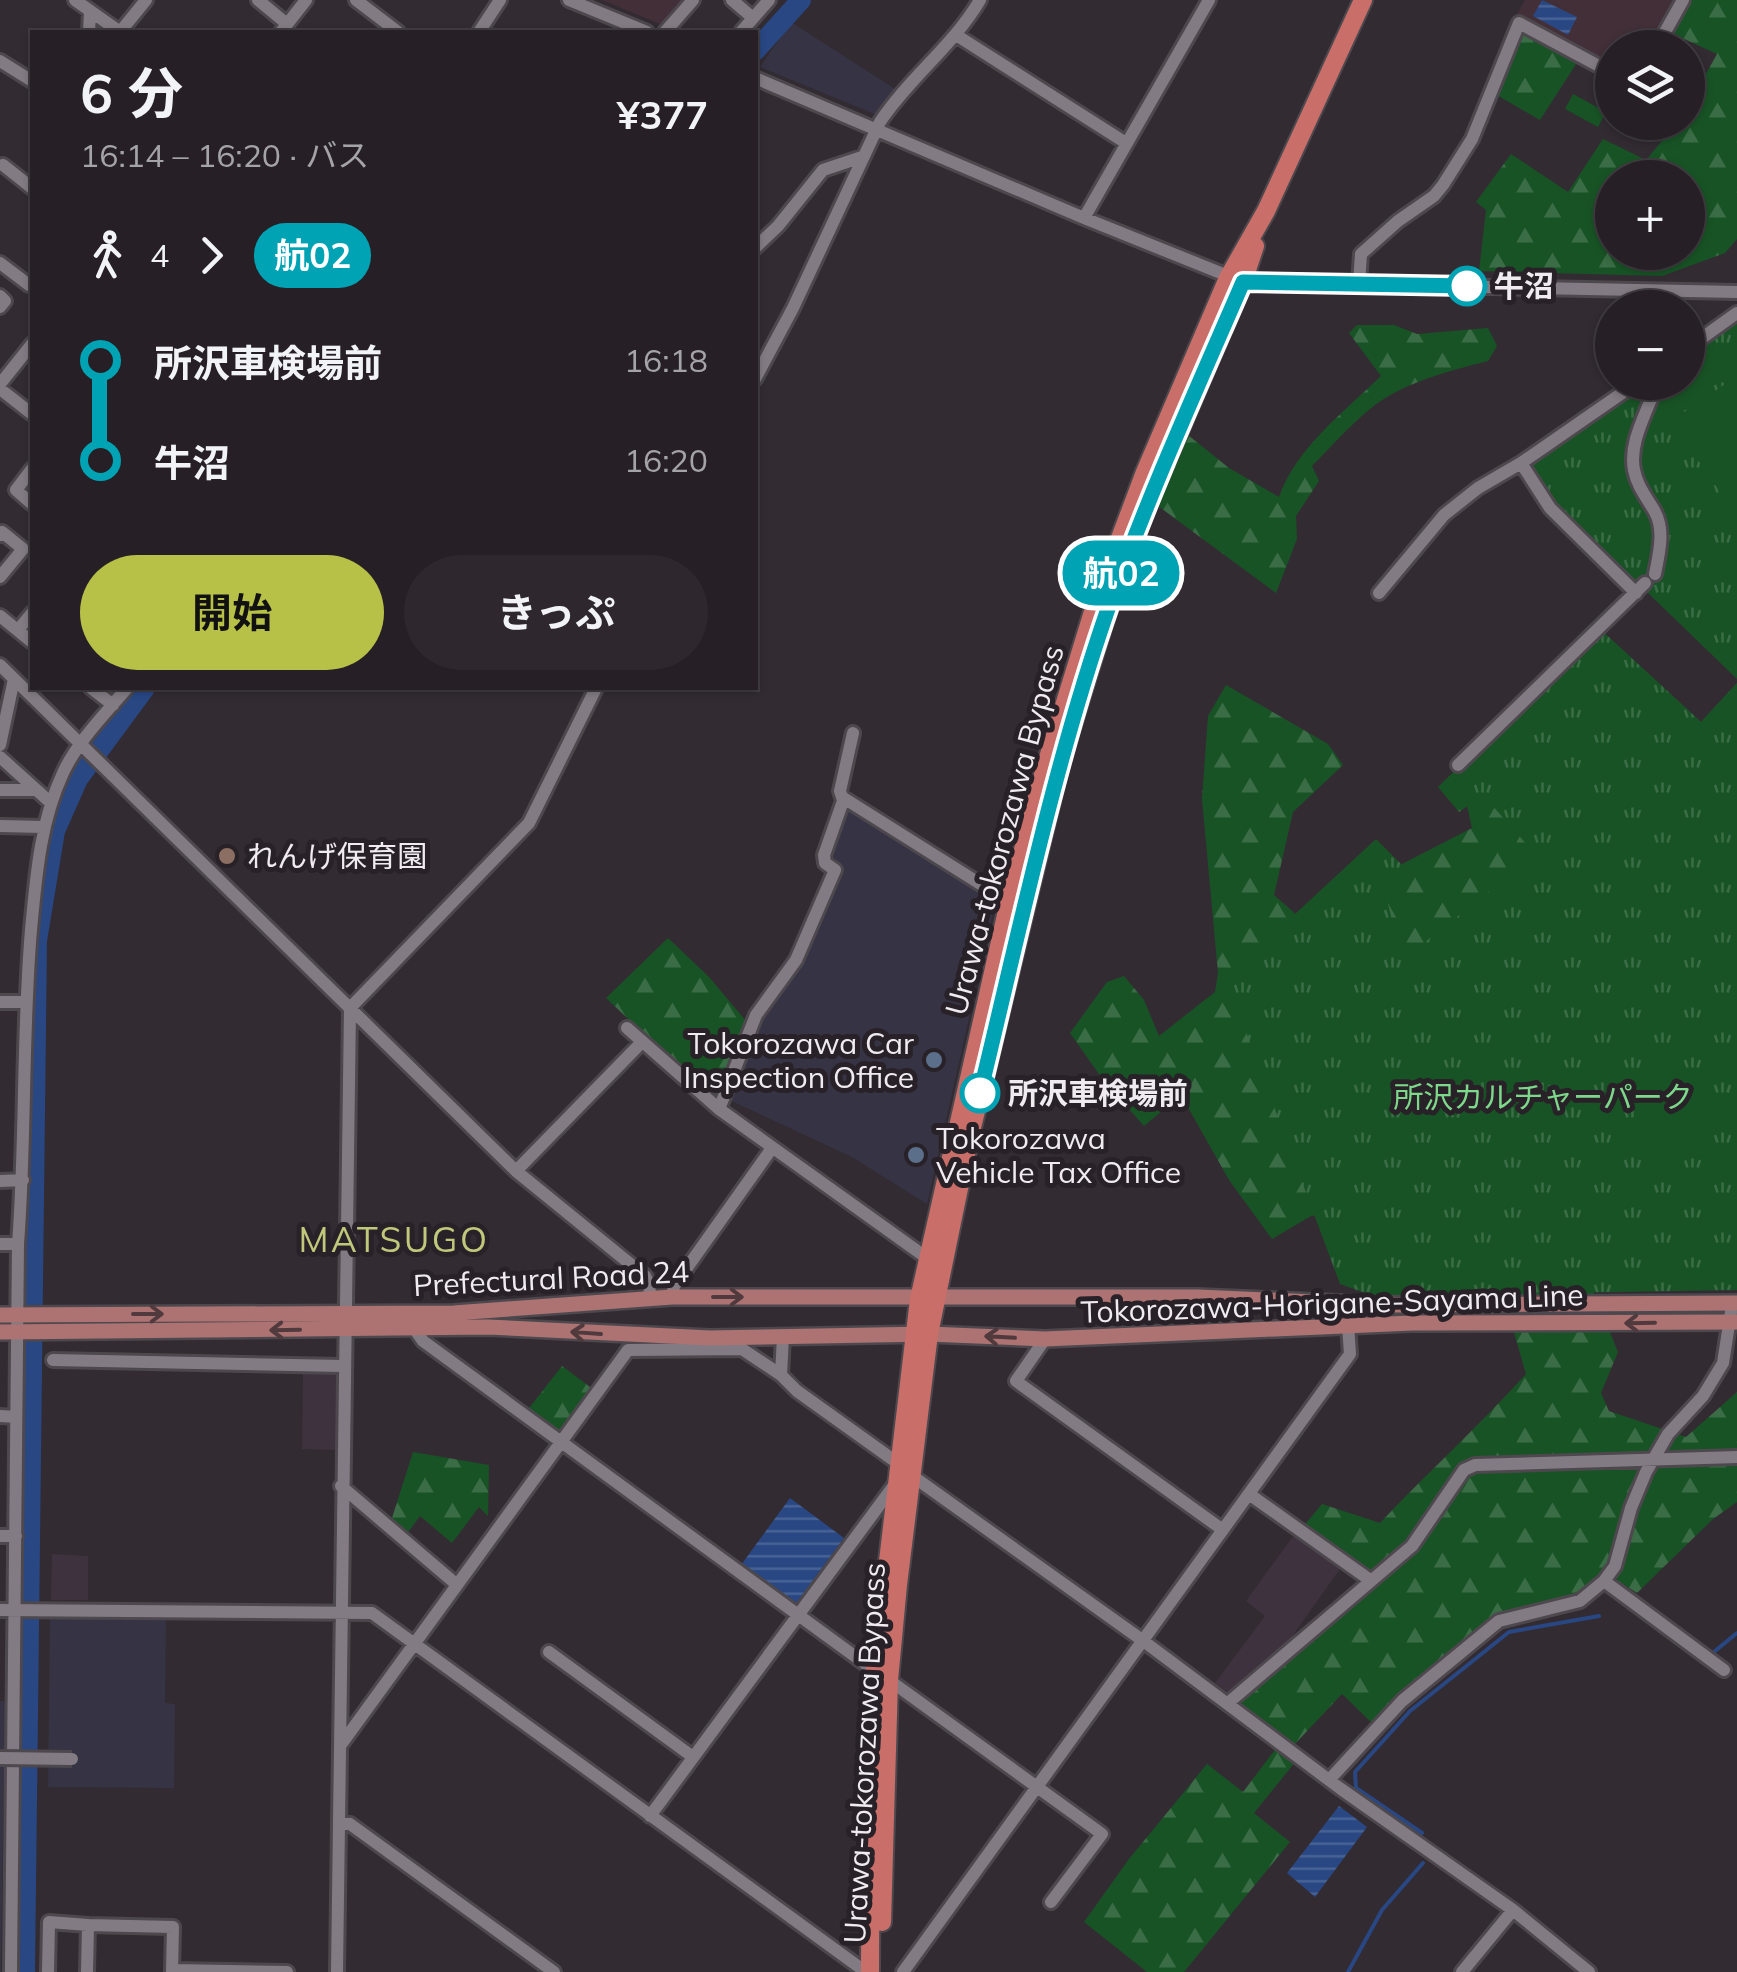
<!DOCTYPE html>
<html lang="ja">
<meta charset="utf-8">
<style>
:root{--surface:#262026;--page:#2e282e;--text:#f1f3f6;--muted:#a4a3a7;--line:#423e43;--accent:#b8c147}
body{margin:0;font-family:Mulish,"Noto Sans JP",sans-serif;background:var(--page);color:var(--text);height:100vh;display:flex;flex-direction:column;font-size:38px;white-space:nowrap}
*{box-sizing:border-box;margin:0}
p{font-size:32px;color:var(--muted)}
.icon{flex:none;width:55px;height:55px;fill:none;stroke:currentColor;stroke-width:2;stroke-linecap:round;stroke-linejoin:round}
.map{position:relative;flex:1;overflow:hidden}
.details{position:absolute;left:30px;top:30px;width:728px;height:660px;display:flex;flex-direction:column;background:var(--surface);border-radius:0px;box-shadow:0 2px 8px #0004,0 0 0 2px var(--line)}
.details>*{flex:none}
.badge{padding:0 20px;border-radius:32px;font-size:35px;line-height:65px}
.tools{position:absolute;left:1595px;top:30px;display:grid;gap:20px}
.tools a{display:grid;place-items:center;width:110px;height:110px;border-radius:50%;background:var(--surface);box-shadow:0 2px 8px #0004,0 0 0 2px var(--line);font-size:50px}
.map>.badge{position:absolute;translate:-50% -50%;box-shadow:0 0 0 5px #fff}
.legs{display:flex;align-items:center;gap:15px;height:110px;padding:0 50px;font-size:32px}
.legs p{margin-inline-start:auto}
.overview{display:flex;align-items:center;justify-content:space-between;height:170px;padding:0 50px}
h1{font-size:55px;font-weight:700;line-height:75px}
.primary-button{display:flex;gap:20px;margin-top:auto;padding:20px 50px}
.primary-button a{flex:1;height:115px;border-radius:60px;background:var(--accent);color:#111;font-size:40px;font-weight:700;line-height:115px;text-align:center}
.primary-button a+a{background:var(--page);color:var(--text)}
ul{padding:0 50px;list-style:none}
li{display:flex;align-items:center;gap:35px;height:100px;font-size:38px}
li i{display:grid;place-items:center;width:15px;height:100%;margin:0 12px;background:currentColor}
li i::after{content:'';width:25px;height:25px;margin:-12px;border:8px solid;border-radius:50%;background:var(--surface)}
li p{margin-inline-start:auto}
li:first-child i{background:linear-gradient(#0000 50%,currentColor 0)}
li:last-child i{background:linear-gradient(currentColor 50%,#0000 0)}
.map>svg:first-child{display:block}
.commercial{fill:#363344}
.built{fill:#3e323e}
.education{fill:#422f37}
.forest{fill:url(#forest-firs);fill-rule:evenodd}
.park{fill:url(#park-tufts)}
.garden{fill:#185325}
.water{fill:url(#water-rules)}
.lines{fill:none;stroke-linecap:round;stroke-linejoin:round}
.stream{stroke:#284783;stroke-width:4}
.river{stroke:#284783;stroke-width:20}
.minor-casing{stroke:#4d484d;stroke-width:18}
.major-casing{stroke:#4d484d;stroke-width:20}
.highway-casing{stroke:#4d484d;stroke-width:22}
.minor{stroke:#837b83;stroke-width:12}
.major{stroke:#ad7373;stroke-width:15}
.highway{stroke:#c96e68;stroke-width:18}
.minor-bridge-casing{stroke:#4d484d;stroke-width:18;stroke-linecap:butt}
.minor-bridge{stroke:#837b83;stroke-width:12}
.oneway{stroke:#503a3e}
.line-1-casing{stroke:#fff;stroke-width:22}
.line-1{stroke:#00a3b4;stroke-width:15}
.stop-1-dot{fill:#fff;stroke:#00a3b4;stroke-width:5}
.education-dot{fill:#8d6e63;stroke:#282228;stroke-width:4}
.service-dot{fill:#5c6f8a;stroke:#282228;stroke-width:4}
.labels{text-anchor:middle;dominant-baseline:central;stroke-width:10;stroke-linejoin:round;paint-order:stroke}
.stop-label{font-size:30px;font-weight:bold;fill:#efebef;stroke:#282228;text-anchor:start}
.street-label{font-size:30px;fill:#efebef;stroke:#282228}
.poi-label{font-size:30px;fill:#efebef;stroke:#282228;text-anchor:start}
.park-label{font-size:30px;fill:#7ed88b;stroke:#282228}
.quarter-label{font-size:35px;letter-spacing:2.5px;fill:#c0c87b;stroke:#282228}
</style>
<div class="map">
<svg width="1737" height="1972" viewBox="0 0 1737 1972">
<defs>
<pattern id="forest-firs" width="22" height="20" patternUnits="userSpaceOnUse" patternTransform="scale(2.5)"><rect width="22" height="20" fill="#185325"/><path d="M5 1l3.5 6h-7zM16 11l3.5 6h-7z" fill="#3a6c45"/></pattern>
<pattern id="park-tufts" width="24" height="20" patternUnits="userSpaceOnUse" patternTransform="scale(2.5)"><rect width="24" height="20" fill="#185325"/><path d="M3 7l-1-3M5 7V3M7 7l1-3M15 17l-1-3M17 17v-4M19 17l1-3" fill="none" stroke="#3a6c45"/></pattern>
<pattern id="water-rules" width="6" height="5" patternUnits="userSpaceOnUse" patternTransform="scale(2.5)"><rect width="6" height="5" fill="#284783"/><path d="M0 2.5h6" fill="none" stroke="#486295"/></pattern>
</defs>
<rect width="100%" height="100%" fill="#322b32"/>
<path class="commercial" d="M791,22L895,89L877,115L760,67Z
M843,801L996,899L927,1204L852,1157L723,1097L756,1015L796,960L834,871L825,863Z
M50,1615L166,1616L165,1703L175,1704L174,1788L48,1787Z
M0,1701H5L1,1972H0Z"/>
<path class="built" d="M334,1370L339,1377L337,1450L302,1449L303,1371Z
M1296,1532L1342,1566L1293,1635L1297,1639L1230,1694L1215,1683L1265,1616L1246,1601Z
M52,1554L88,1556V1600H51Z"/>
<path class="education" d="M602,0H686L666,23L660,24Z
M1525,0H1678L1651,47L1612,48V69L1517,14Z"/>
<path class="forest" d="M1690,0H1737V239L1725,253L1662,276L1479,271L1486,210L1476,202L1511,154L1568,192L1603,139L1646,160L1677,123L1688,122V106L1717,54L1671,33ZM1612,178H1688V252H1612Z
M1523,31L1578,61L1540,120L1495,94L1517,34Z
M1357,325H1394L1417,334L1488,328L1497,346L1488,361C1449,371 1401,383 1370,409C1349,426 1331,447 1312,466L1319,481L1296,516L1297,539L1276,593L1158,506L1188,435L1229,468L1279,497C1296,448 1344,412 1381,376L1349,333Z
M1600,629L1701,722L1737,683L1593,1291L1618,1352L1601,1393L1609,1411L1686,1437L1737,1392V1502L1713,1519L1637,1593L1603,1571L1576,1596L1497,1617L1374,1725L1342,1694L1293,1746L1296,1761L1254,1813L1290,1842L1184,1972H1147L1084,1922L1129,1859L1207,1764L1243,1792L1284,1738L1237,1702L1378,1581L1302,1528L1322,1504L1380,1523C1428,1472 1479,1426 1526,1374L1506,1305H1384L1398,1205L1311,1216L1272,1239L1229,1180L1181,1095L1144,1126L1101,1077L1070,1033L1107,982L1124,976L1144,1000L1159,1036L1215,992L1218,973L1202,799L1208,716L1226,685L1328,744L1343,765L1293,812L1274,895L1299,917L1472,828L1458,765Z
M668,938L709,977L746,1021L716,1102L606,998Z
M562,1366L594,1390L559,1438L526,1412Z
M413,1452L489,1465L488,1516L479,1507L452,1543L420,1516L406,1535L391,1521Z"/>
<path class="park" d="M1737,317V679L1646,591L1635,588C1607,560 1547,510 1532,476C1529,469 1531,467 1533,460L1643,383L1688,382V352Z
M1600,629L1701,722L1737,683V1290L1374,1296L1340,1284L1226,978L1376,839L1401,864L1386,896L1402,960L1536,855L1483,795L1459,812L1438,787Z"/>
<path class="garden" d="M1573,94L1606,112L1598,127L1565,109Z
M1737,376V507L1730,506L1676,429L1677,417Z
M1691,1071L1712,1153L1650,1170L1629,1088Z"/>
<path class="water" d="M1542,0L1577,17L1568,35L1533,16Z
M790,1498L844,1538L795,1605L741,1565Z
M1339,1806L1367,1827L1315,1897L1287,1873Z"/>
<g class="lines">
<path class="stream" d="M1715,1651L1737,1633
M1422,1833L1356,1788L1355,1772L1410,1711L1509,1632L1599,1616
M1348,1972L1382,1910L1423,1863"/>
<path class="river" d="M755,51L801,0
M25,1972L37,941L55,831L78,779L145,688"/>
<defs>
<path id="minor" d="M75,0L120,32
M258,0L287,24
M356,0L398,32
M569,0L647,32
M732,0L753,18
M89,32L90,12
M120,32L146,0
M281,32L306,0
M479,32L500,0
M665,32L693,0
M741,32L769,0
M956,35L1126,143
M1656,48L1683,0
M0,61L32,81
M755,78L1084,218L1243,282L1737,292
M3,165L32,188
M1084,218L1209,0
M755,248L778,226L823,170L862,157
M0,263L29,285L32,282
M1359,284L1361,254L1398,221L1434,196L1443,185L1472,139L1519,23L1612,73
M0,296L5,301L0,307
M1688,348L1737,313
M755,379L793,308L880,122C909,78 953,46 980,0
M0,384L32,344
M0,389L32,414
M1653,394C1644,418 1629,444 1634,470C1637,486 1647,498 1655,512C1665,531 1659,553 1655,574
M1521,463L1550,508L1636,593
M32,469L16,490L32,504
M0,535L2,532L23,549L0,577
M1379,593L1444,515L1478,488L1521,463L1638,382
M0,616L32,642
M18,630L32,613
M0,665L516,1171L645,1276L650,1286L649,1299
M91,688L113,705
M853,733L840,791L842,797L1009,902
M0,745L14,679
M0,757L51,803
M1458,765L1645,583
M0,790H33
M842,797L843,801L824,855L825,863L835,870L796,960L756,1015L719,1109L927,1258
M0,826L44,827
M0,1002H25
M627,1028L719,1109
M516,1171L642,1042
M0,1181L23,1180
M0,1244H18
M672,1297L674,1286L772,1148
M414,1328L423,1341L875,1671
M783,1336L781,1375L797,1391L899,1464
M1045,1339L1016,1381L1223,1530
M53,1360L343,1366
M0,1416L16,1417
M911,1475L1142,1640L1341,1789L1513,1910L1589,1972
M341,1486L456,1584
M1249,1494L1370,1580
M0,1536H16
M1604,1581L1724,1670
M0,1610L372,1613L866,1972
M549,1652L693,1757
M889,1680L1102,1834L1051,1902
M1228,1703L1412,1546L1464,1470L1475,1465L1737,1457
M340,1746L628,1350L742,1349L781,1375
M1329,1780L1402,1701L1499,1621L1580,1601L1604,1581L1615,1566L1631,1508L1646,1472L1668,1434L1703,1396L1723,1363L1731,1312
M650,1816L895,1484
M339,1823L350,1824L554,1972
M172,1970L287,1972
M11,1972L18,1244C26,1139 22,1035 31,930C36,877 40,822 63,773C77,742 105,714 127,688
M48,1972L49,1922L88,1925
M87,1972L88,1925L173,1927L172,1972
M337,1972L350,1008L529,823L596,688
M903,1972L1350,1354L1348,1325
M1462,1972L1513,1910"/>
<path id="major" d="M0,1315L454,1313L672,1297H1198L1384,1305L1737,1303
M0,1332L488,1327L710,1338L929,1334L1045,1339L1412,1323L1737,1322"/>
<path id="highway" d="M882,1922L889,1680L898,1585L929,1334L969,1140L1061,760L1109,606L1148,503L1243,282L1255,246
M870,1972L871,1773L875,1671L919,1299L1009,902L1044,771L1096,602L1145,472L1228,278L1266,211L1363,0"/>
</defs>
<use href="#minor" class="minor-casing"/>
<use href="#major" class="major-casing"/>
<use href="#highway" class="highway-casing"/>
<use href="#minor" class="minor"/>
<use href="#major" class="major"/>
<use href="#highway" class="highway"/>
<defs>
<path id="minor-bridge" d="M0,1758L72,1759"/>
</defs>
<use href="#minor-bridge" class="minor-bridge-casing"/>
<use href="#minor-bridge" class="minor-bridge"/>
</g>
<defs><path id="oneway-shaft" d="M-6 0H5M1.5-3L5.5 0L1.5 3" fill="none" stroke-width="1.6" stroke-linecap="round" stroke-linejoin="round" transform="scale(2.5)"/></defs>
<g class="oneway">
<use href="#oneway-shaft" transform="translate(728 1297)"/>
<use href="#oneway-shaft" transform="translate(148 1314)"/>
<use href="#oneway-shaft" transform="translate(1640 1323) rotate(179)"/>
<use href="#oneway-shaft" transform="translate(285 1330) rotate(179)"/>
<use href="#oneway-shaft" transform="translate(586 1333) rotate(-176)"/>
<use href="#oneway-shaft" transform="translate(1000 1337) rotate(-177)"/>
</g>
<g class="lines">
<defs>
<path id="line-1" d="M980,1093C1020,929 1054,763 1110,603C1149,494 1197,388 1243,282L1467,286"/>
</defs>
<use href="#line-1" class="line-1-casing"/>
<use href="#line-1" class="line-1"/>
</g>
<g class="stop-1-dot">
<circle cx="1467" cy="286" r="18"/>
<circle cx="980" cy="1093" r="18"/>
</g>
<circle class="education-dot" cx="227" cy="856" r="10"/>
<g class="service-dot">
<circle cx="934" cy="1060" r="10"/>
<circle cx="916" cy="1155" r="10"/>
</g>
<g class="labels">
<g class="stop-label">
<text x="1494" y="286">牛沼</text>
<text x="1008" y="1093">所沢車検場前</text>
</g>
<g class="street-label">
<text transform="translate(1004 830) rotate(-75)">Urawa-tokorozawa Bypass</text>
<text transform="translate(551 1278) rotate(-3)">Prefectural Road 24</text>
<text transform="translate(1332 1303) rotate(-2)">Tokorozawa-Horigane-Sayama Line</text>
<text transform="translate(864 1753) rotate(-87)">Urawa-tokorozawa Bypass</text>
</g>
<g class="poi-label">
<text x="247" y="856">れんげ保育園</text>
<text x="914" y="1043" text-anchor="end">Tokorozawa Car<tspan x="914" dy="34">Inspection Office</tspan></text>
<text x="936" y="1138">Tokorozawa<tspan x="936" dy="34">Vehicle Tax Office</tspan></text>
</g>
<g class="park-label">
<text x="1543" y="1097">所沢カルチャーパーク</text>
</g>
<g class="quarter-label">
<text x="394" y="1239">MATSUGO</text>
</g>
</g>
</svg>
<div class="tools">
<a><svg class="icon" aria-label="layers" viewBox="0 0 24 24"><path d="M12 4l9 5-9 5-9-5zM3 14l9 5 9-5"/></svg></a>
<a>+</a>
<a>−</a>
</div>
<b class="badge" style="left:1121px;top:573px;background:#00a3b4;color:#fff">航02</b>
<section class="details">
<div class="overview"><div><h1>6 分</h1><p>16:14 – 16:20 · バス</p></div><b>¥377</b></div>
<div class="legs"><svg class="icon" aria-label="walk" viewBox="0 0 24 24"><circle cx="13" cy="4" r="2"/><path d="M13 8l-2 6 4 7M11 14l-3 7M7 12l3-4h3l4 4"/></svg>4<svg class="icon" aria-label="forward" viewBox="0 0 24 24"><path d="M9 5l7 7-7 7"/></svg><b class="badge" style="background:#00a3b4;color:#fff">航02</b></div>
<ul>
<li><i style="color:#00a3b4"></i><b>所沢車検場前</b><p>16:18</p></li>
<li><i style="color:#00a3b4"></i><b>牛沼</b><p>16:20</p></li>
</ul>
<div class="primary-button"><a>開始</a><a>きっぷ</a></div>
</section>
</div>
